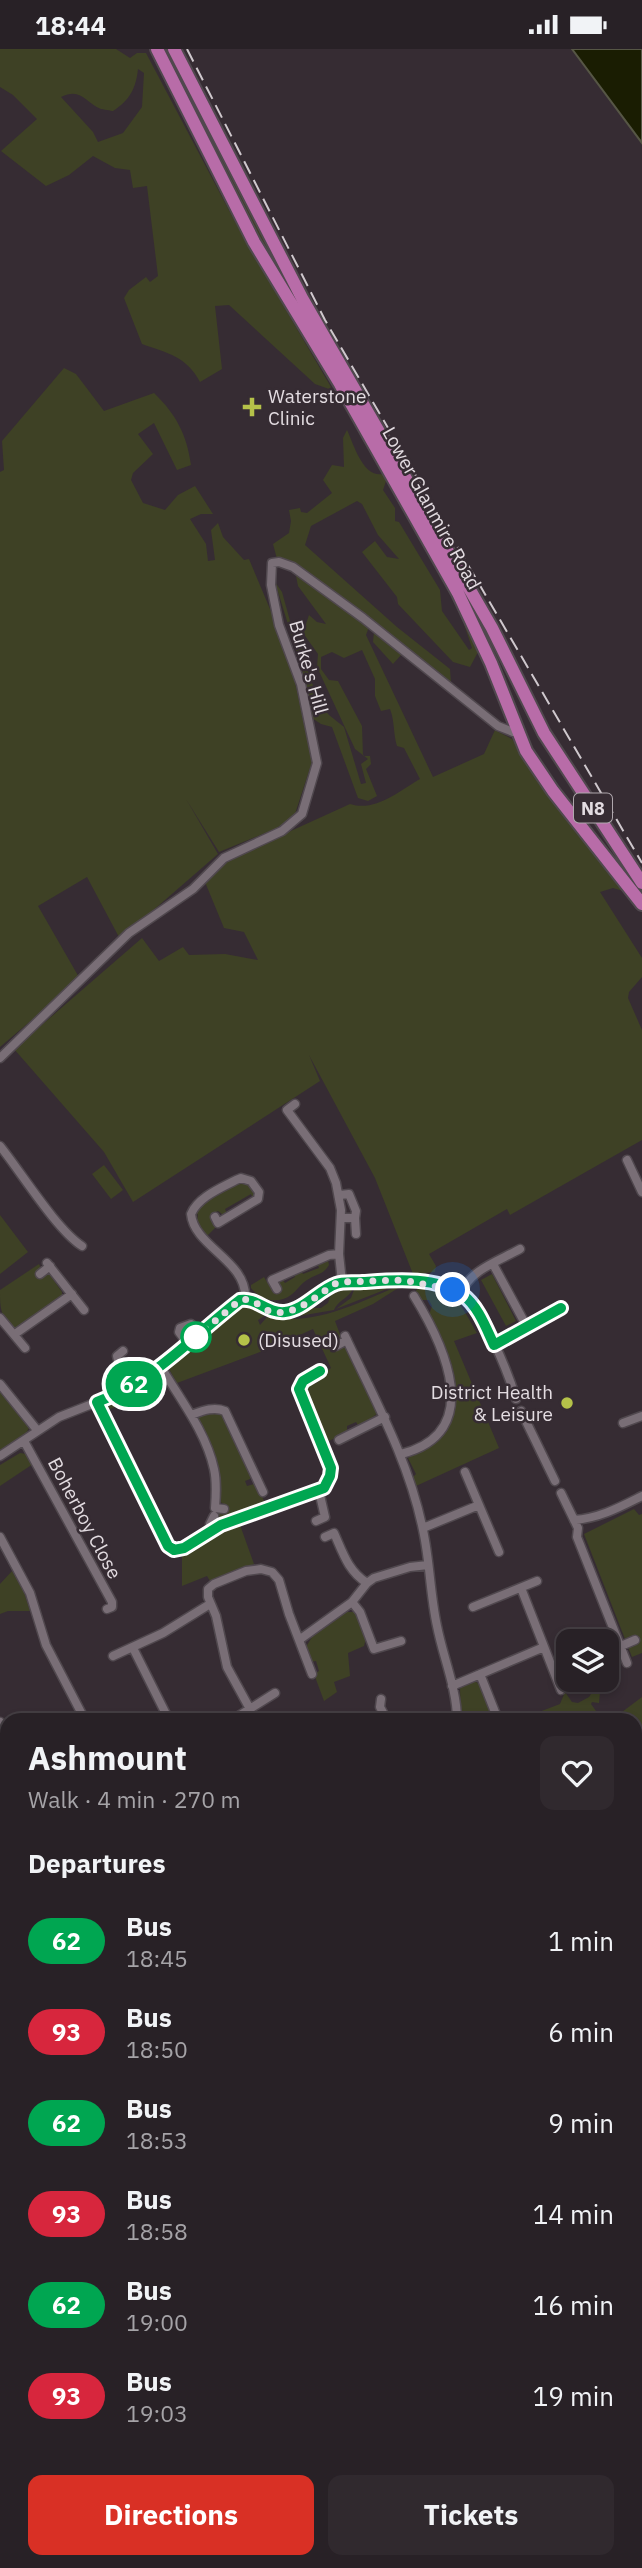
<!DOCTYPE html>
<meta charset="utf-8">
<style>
:root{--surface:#282126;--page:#30292e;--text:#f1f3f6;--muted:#a5a3a7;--line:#443e43;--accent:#d93025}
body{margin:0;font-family:"IBM Plex Sans",sans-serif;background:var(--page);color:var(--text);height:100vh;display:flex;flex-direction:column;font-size:26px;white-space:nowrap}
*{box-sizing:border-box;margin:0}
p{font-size:23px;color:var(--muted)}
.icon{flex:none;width:38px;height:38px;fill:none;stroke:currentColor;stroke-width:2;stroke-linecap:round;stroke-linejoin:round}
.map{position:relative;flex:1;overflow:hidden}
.details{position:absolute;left:0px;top:1664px;width:642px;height:856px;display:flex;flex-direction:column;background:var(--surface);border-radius:21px 21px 0 0;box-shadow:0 4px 10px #0003,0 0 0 2px var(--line)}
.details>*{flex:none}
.badge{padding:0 14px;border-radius:23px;font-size:24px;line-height:46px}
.fabs{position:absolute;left:556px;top:1580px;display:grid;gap:14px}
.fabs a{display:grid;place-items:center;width:63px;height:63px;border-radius:14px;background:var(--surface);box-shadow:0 4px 10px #0003,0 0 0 2px var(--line);font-size:35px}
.you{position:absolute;width:35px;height:35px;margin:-18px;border:5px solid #fff;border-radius:50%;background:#1a73e8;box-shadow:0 0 0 10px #1a73e833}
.map>.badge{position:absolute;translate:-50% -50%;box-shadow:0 0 0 4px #fff}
h2{padding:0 28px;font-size:26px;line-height:63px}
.round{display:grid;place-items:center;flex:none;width:74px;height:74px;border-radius:14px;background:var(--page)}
.summary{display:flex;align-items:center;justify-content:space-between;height:119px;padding:0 28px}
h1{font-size:33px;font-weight:700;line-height:52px}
.action{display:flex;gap:14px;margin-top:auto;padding:14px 28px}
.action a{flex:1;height:80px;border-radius:14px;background:var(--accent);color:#fff;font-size:28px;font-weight:700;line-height:80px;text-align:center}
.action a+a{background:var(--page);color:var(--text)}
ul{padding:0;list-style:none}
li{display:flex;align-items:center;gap:21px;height:91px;padding:0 28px}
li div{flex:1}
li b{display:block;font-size:26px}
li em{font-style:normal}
li .badge{min-width:77px;font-weight:700;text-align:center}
.status{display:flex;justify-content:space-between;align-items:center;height:49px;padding:0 35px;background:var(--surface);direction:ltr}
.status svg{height:19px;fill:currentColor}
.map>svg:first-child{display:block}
.green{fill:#3e4125;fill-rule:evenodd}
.water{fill:#1a1d02;stroke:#565645;stroke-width:2}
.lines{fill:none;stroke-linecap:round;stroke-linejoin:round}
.minor-casing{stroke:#50484e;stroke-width:11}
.tertiary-casing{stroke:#50484e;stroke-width:13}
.secondary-casing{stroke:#50484e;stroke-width:14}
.trunk-casing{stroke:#50484e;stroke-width:16}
.minor{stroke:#796e76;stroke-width:8}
.tertiary{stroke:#796e76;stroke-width:10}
.secondary{stroke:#906d89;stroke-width:10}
.trunk{stroke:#b86ca8;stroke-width:12}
.rail{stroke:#cfc8cd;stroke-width:2;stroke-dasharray:14 7;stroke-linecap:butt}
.line-casing{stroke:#fff;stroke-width:16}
.line{stroke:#00a651;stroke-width:10}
.walk{stroke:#e3dce1;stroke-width:7;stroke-dasharray:0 12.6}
.poi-dot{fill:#b5c249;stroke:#362c33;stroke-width:2.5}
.stop-dot{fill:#fff;stroke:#00a651;stroke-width:3.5}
.labels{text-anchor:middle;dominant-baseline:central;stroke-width:5;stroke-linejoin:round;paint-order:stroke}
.shield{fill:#362c33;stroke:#afa7ad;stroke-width:2}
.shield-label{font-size:18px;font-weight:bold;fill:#e3dce1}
.poi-label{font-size:19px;fill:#e3dce1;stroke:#362c33;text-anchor:start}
.street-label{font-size:19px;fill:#e3dce1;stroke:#362c33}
</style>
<div class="status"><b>18:44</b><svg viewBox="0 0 49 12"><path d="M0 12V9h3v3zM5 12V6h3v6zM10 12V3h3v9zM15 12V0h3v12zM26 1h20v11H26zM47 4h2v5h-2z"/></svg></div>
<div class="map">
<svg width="642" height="2519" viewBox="0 0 642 2519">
<rect width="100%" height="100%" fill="#362c33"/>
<path class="green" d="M0,0H116L130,9L137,4H146L241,184L331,338L329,340L315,335L229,256L215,257L222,320L200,333C187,308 168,304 142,295L124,249L129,241L146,228L150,233L158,227L147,137L133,139L130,121L115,119L93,107L69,126L46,137L1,102L37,70L13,46L0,38ZM138,20L144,24L142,58L123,84L98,93L93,83L61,48C81,38 85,53 101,60C102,60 112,62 113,62C130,51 136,39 138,20Z
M164,0H170L376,389L264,197Z
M64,319L76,325L104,362L154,344C176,365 187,386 191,416L177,421L154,374L138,385L153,405L133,424L131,431L143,454L165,461L178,446L195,437L213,465H201L190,470L206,495L208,512L215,511L211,481L218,474L223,488L244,511L249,510L270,560L295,633L312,713L294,768L275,780L219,803L186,750L218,805L120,890L87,828L38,857L80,930L0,998V423L4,421L2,392Z
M347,381C354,396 363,429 383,425L386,432L383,441L395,459V472L399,473L440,541L442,562L469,601L472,599L464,575L466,572L478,603L470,618L453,613L398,555L397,548L362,503L375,492L387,508L399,510L378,486L362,455L357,452L311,477L305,496L397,578L450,620L451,634L295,515L277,510L273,495L289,484L291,472L289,461L300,459L301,463L307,464L332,444L323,431L332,416L344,418L343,389Z
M295,522L369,578L366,586L433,728L484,705L495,681L512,690L623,842L613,839L600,843L642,909V928L629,943L628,949L642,981V1091L510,1166L507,1160L429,1205L436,1217L435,1223L413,1225L375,1129L309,1006L320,1032L133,1153L104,1103L14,1000L142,889L159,912L183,898L189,906L225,905L258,911L244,883L224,879L205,833L225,812L350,755C375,763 398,743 420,730L404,699L397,697C393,684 395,673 390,660L381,662L375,647V630L362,601L344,609L332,603L321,608V620L329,631L338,632L362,677L363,707H370L371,715L366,720L377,747L368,752L358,749L332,678L321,675L312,669L307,637L275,533L282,543L297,597L305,600L301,605L320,655L329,666L344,678L361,735L366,734L361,715L368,710L355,700L317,618L318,605L303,584L309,566L317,573L326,575L298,537Z
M374,583L401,606L393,615L373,593Z
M104,1116L123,1141L111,1150L92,1125Z
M241,1132H247L256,1147L253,1149L251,1145L225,1160L227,1165H222L218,1162L210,1166L216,1178L207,1187L197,1172L198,1165L196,1166L199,1157Z
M0,1166L28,1203L0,1225Z
M328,1211L329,1216C323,1226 316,1225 307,1231C300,1235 297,1242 291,1246C277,1256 261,1251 251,1239V1236L264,1228L273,1243L281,1238L278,1234L281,1229L285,1234L295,1228L293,1223L300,1220L303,1225L319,1219L318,1216Z
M39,1215L44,1226H50L62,1243V1247L17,1280C0,1270 0,1259 0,1241Z
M492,1225L516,1272L506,1277L481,1231Z
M402,1234L336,1260L351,1249L355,1238Z
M406,1234L373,1255L335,1272L341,1288L337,1295L340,1300L343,1298L349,1301L379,1363L363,1376H358L356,1373L347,1377V1383L325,1394L303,1346V1337L308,1333L312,1336L318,1333L319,1327L331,1319L313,1280L273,1298L177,1334L169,1320C170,1314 178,1308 184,1308L243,1255L266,1266L258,1271L260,1276L268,1267C315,1279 363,1251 406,1234Z
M419,1238C460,1249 456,1247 477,1284L454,1292L499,1399L416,1437L413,1428L416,1425L408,1409C420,1402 435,1396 444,1385C471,1349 448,1298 429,1266L432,1257L429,1251H421L415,1243Z
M339,1239L353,1240C349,1249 337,1252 334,1261L293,1268L308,1259H321L328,1254L332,1242Z
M156,1329L161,1331L166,1337L157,1343L107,1361L111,1353L126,1349Z
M0,1343L29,1379L25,1386L0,1401Z
M218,1362L226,1368L251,1425L250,1430L245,1432L247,1437L254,1435L258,1439L265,1454L220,1473L215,1471V1467L210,1465L211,1462L223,1465L225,1456L219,1452L217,1418L198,1371L200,1367Z
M20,1404L26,1405L33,1415L0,1437V1416Z
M634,1460L639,1466L642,1465V1604L632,1608L584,1485Z
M240,1476L254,1515L210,1532L207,1527L182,1537V1507L221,1484Z
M12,1522L24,1543L30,1562H8L0,1565V1535Z
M347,1563H355L366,1589L364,1597L348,1604L350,1627L334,1633L337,1643L324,1652L314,1625L319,1622L316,1612L311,1613L306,1598L312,1588Z
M595,1631L600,1637L606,1634V1637L603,1638V1643H600L599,1654L592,1653L591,1655L596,1662L591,1664L593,1666H589L591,1671H518L560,1655L565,1643L572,1653L578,1654L589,1648L597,1636Z
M475,1632L482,1638L490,1661L486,1664L488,1670L494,1668L500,1671H461L460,1640L462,1637Z
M642,1648V1689L635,1693V1671H606L610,1665L622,1663Z
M642,2010V2065L635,2073V2017Z
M285,2513H419L418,2519H287Z"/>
<path class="water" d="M572,0H642V94Z"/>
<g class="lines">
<defs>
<path id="minor" d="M0,1009L129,884L193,840L224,809L282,782L302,765L317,714L301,635L279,576L271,536L272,514L279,513L293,518L363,569L498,677L513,683L517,682
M295,1055L287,1061L330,1119L336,1134L341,1161L339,1205L342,1233
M0,1097C21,1123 56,1180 82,1197
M627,1111L642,1143
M340,1146L349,1145L356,1162L355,1169H342
M215,1168L218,1174L258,1150L259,1143L251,1132L241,1129L236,1131C221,1139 198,1148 191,1165C194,1198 248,1212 245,1250
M355,1169L356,1185
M47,1214L84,1261
M493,1215L527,1278
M40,1225L50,1217
M277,1240L272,1231L329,1206L339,1205
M461,1245C469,1221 499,1212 520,1200
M0,1269L25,1299
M15,1285L72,1245
M345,1287C375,1351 409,1412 423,1481C430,1513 430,1545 437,1577C443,1608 457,1640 457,1671
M188,1295L179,1283L180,1279L191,1275L200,1285
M494,1296L561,1259
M336,1297L347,1291
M123,1302L117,1307L118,1311L134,1336
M161,1318C180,1350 206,1383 214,1420C217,1433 216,1446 215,1459L224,1460
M0,1335L37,1381
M97,1353L164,1490L168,1497L174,1501L184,1499L221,1477L324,1439L330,1428L331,1418L299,1340L303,1332L320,1322
M521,1362L555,1432
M191,1366C202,1362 214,1357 225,1362L263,1443
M623,1374L642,1367
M339,1391L385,1368
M24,1392L112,1553V1558L107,1560
M401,1405C486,1384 444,1296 414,1247
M0,1407L59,1368L110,1348L134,1336L168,1312L240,1251C251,1249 256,1254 265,1260C287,1273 316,1247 334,1235L342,1233C362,1234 382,1229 402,1231C421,1232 444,1235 460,1244C482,1257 509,1326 516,1350
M465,1423L499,1503
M561,1444L578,1479L577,1488L627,1614
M574,1471C600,1469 620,1458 642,1447
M316,1472L325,1468L319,1442
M423,1479L479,1456
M213,1481L210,1475L214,1467
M0,1488L30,1544L46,1596L85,1671
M325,1488L334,1484C343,1504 348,1522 367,1534
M521,1539L561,1641
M352,1553L360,1563L374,1600L401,1592
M473,1558L537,1532
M299,1591L352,1553L367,1534L374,1529L410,1518L428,1516
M621,1597L635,1591
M133,1599L169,1671
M113,1607L163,1584L210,1555
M480,1625L497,1668
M452,1637L544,1598
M381,1650L380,1658L387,1671
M250,1660L227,1618L216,1567L208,1548V1540L214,1535L246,1522L261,1520L272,1523L279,1531L289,1565L312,1625
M234,1670L275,1644
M0,1673L7,1686
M0,1828L7,1841
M0,1891L7,1905
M0,1957L7,1939
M635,2106L642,2102
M635,2175H642
M635,2206L642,2209
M635,2268L642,2261
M0,2504L7,2498
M106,2513L111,2519
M283,2513V2519
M439,2513L440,2519
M560,2513L566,2519"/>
<path id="tertiary" d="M0,2359L7,2367
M130,2513L135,2519
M424,2519V2513"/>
<path id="secondary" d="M635,1701L642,1696
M0,2092L7,2090"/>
<path id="trunk" d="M157,0L254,193L340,335L458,544L491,614L526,702L553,742L642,855
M174,0L302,249L492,579L544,684L642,834"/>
</defs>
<use href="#minor" class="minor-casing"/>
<use href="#tertiary" class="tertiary-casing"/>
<use href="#secondary" class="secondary-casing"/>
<use href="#trunk" class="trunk-casing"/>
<use href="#minor" class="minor"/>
<use href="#tertiary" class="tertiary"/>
<use href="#secondary" class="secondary"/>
<use href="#trunk" class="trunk"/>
<path class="rail" d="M187,0L325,271L642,814"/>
</g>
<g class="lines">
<defs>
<path id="line" d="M320,1322L303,1332L299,1340L331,1419L330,1427L324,1439L221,1476L184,1499L174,1501L168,1497L97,1353C154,1332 193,1287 240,1251C257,1248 267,1265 285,1263C304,1261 319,1241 336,1235C344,1232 355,1234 363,1233C394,1231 435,1227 463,1246C478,1257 486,1279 494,1296L561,1259"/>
</defs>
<use href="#line" class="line-casing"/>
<use href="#line" class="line"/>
<path class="walk" d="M196,1288L240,1251C251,1249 256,1254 265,1260C287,1273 316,1248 334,1235L342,1233L403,1231L453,1241"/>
</g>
<g class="poi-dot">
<path d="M248.5 347.5h7v7h7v7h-7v7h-7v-7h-7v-7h7z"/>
<circle cx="244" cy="1291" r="7"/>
<circle cx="567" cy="1354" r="7"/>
</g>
<circle class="stop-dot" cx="196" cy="1288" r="14"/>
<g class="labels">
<rect class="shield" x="574" y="744.5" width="38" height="29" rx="5"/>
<g class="shield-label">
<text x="593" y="759">N8</text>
</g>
<g class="poi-label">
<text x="268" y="347">Waterstone<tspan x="268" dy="22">Clinic</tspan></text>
<text x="258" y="1291">(Disused)</text>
<text x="553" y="1343" text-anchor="end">District Health<tspan x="553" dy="22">&amp; Leisure</tspan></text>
</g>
<g class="street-label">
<text transform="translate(432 459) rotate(61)">Lower Glanmire Road</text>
<text transform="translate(309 618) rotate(74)">Burke's Hill</text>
<text transform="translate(85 1469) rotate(62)">Boherboy Close</text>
</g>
</g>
</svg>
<div class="fabs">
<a><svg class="icon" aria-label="layers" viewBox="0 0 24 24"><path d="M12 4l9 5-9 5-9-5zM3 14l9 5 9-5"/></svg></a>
</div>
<div class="you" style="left:453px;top:1241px"></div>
<b class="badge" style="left:134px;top:1335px;background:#00a651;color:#fff">62</b>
<section class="details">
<div class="summary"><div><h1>Ashmount</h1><p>Walk · 4 min · 270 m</p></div><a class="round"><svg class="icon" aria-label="heart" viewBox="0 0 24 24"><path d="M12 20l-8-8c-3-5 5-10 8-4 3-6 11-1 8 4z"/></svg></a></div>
<h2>Departures</h2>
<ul>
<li><span class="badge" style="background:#00a651;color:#fff">62</span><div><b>Bus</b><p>18:45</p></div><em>1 min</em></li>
<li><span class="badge" style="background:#d7263d;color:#fff">93</span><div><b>Bus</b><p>18:50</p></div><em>6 min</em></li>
<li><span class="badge" style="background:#00a651;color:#fff">62</span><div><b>Bus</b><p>18:53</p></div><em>9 min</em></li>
<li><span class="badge" style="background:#d7263d;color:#fff">93</span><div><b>Bus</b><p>18:58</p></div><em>14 min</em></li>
<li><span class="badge" style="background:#00a651;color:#fff">62</span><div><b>Bus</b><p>19:00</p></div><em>16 min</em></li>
<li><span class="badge" style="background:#d7263d;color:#fff">93</span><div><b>Bus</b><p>19:03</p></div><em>19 min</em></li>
</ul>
<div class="action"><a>Directions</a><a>Tickets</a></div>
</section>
</div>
